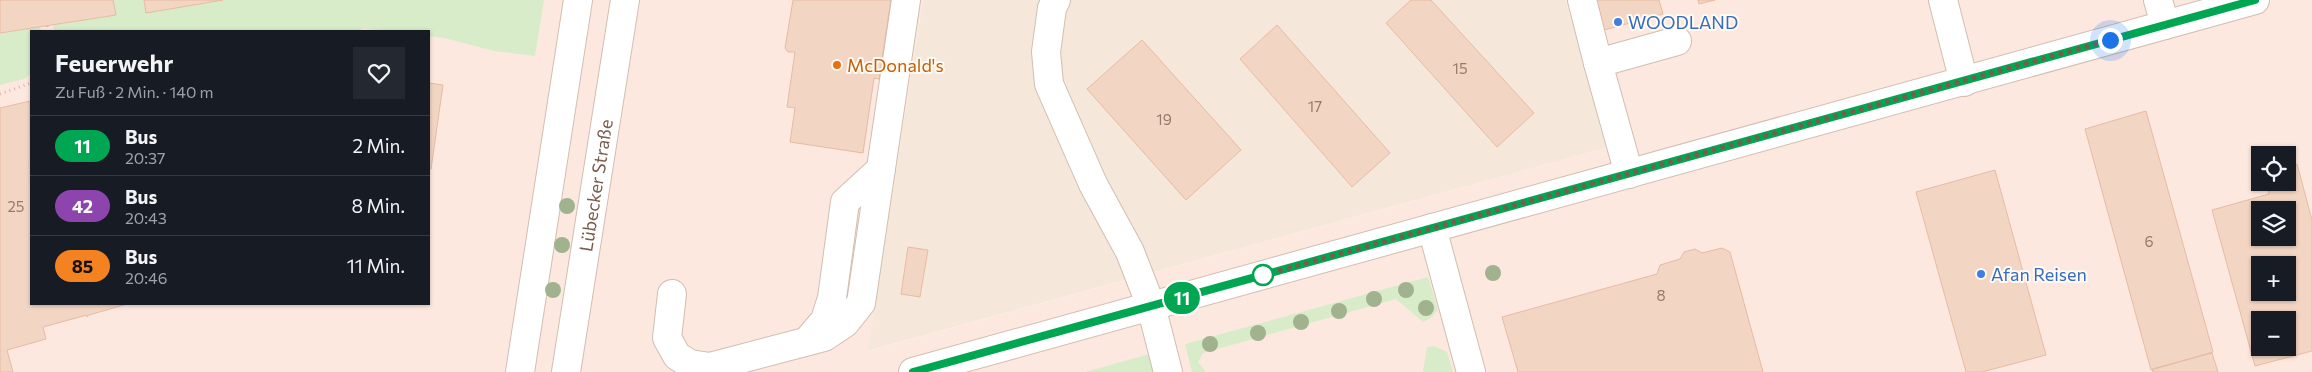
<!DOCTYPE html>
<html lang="de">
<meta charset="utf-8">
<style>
:root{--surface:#171b24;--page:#242831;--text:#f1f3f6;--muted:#9ea1a6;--line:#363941}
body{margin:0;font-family:Commissioner,sans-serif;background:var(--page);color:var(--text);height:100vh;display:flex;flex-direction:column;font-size:19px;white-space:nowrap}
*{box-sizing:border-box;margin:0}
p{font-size:16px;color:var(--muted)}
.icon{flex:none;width:28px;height:28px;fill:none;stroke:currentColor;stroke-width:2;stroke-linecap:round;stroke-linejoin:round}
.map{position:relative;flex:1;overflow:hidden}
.drawer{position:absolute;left:30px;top:30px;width:400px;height:275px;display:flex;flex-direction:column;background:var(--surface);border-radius:0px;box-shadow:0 1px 4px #0004}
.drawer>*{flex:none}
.badge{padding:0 10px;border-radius:16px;font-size:18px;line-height:32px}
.fabs{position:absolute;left:2251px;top:146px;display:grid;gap:10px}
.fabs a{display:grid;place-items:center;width:45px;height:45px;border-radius:0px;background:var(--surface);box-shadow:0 1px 4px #0004;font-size:25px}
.you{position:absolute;width:25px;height:25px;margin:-12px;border:4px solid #fff;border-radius:50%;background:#1a73e8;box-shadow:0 0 0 8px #1a73e833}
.map>.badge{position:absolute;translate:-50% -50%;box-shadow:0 0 0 2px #fff}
.round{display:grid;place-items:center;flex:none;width:52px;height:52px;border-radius:0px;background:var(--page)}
.head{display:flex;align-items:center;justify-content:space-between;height:85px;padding:0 25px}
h1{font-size:24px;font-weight:700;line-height:38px}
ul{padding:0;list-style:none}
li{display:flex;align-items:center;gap:15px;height:60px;padding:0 25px;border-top:1px solid var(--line)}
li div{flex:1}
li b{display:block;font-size:19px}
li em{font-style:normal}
li .badge{min-width:55px;font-weight:700;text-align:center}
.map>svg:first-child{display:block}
.residential{fill:#f5e8da}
.commercial{fill:#fde8e0;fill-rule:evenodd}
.green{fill:#d8ecc9}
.building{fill:#f3d5c3;stroke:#e6bba3;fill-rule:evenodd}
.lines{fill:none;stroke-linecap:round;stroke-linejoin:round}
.minor-casing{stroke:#d1beb0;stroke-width:30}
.path{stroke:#d9b8a5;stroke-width:3;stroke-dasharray:1 4;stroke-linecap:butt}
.minor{stroke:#fff;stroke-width:28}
.tree{fill:#a0b28e}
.line-casing{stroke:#fff;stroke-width:11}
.line{stroke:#00a651;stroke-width:8}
.walk{stroke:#7a5c4d;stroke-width:5;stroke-dasharray:0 9}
.shop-dot{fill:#3f7fe0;stroke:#fffaf3;stroke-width:2}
.food-dot{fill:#e8710a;stroke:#fffaf3;stroke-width:2}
.stop-dot{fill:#fff;stroke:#00a651;stroke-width:2.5}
.labels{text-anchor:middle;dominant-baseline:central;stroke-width:4;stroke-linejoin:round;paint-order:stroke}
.number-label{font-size:15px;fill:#987a6a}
.shop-label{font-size:18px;fill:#366cbe;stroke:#fffaf3;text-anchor:start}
.food-label{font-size:18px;fill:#c56008;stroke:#fffaf3;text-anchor:start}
.street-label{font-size:18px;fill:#7a5c4d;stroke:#fffaf3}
</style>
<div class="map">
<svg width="2312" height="372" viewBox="0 0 2312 372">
<rect width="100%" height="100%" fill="#fdf6ec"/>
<path class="residential" d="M923,0H1566L1606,148L867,351Z"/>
<path class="commercial" d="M0,0H923L868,351L1606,148L1566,0H2312V372H0ZM31,31H429V304H31ZM2260,155H2288V182H2260ZM2260,210H2288V238H2260ZM2260,265H2288V292H2260ZM2260,320H2288V348H2260Z"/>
<path class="green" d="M113,0H144L146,13L223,0H544L535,56L494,51L444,38L429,36V31H390L364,28L358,31H54L53,25L116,15Z
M40,27L41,31H31V74L24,79L0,85V33Z
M1428,277L1438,310L1431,318L1423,322L1396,299L1203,353L1198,362L1206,372H1192L1185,344Z
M1434,346L1447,352L1453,372H1423L1427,347Z
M1153,353L1157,372H1085Z"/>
<path class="building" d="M0,0H113L116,15L0,33Z
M144,0H223L146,13Z
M793,0H891L879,79L874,78L863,153L790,142L795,108L787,107L795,52H788L785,48Z
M1411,0H1431L1534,113L1497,147L1386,23Z
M1596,0H1659L1663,14L1604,30Z
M1698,0H1715L1699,4Z
M1277,25L1390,153L1352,187L1240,59Z
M1142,40L1241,150L1186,200L1087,89Z
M429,83L443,85L431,169H429Z
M30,101L31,304H127L89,315L87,317V315L43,327L46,339L7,350L13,372H0V108Z
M2146,111L2213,352L2151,370L2085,129Z
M2297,164L2312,220V351L2255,366L2212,210L2269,194L2266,182H2288V167ZM2260,210H2288V238H2260ZM2260,265H2288V292H2260ZM2260,320H2288V348H2260Z
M1995,170L2046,355L1982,372H1966L1916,192Z
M908,247L928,250L920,297L901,294Z
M1722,248L1730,252L1763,372H1518L1502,317L1657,274L1660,265L1680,259L1684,252L1695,249L1702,253Z
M2212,353L2218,372H2153L2152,369Z"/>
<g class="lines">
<defs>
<g id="minor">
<path d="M1056,0L1052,8L1046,52L1049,84L1093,184L1130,252L1151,306L1168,372"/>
<path d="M1582,0L1598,63"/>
<path d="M1943,0L1964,82"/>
<path d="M2158,0L2165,25"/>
<path d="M1629,174L1598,63L1677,41"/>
<path d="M1432,228L1471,372"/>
<path d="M672,294L667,338L677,356L690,364L710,367L824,337L845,323L861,303L906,0"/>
<path d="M807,341L825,320L832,298L845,202L881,169"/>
<path d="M520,372L578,0"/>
<path id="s1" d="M566,372L625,0"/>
<path d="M913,372L2255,0"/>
</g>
</defs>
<use href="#minor" class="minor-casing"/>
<path class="path" d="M47,26L48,31
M0,94L31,83"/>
<use href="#minor" class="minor"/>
</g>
<g class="tree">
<circle cx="567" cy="206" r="8"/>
<circle cx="562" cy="245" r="8"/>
<circle cx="1493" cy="273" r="8"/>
<circle cx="553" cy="290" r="8"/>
<circle cx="1406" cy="290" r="8"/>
<circle cx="1374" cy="299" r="8"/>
<circle cx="1426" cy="308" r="8"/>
<circle cx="1339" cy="311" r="8"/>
<circle cx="1301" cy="322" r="8"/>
<circle cx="1258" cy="333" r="8"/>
<circle cx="1210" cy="344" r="8"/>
</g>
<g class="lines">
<defs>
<path id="line" d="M913,372L2255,0"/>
</defs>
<use href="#line" class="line-casing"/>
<use href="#line" class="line"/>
<path class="walk" d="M1263,275L2110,40"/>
</g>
<g class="shop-dot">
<circle cx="1618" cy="22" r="5"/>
<circle cx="1981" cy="274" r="5"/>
</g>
<circle class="food-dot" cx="837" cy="65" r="5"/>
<circle class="stop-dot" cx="1263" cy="275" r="10"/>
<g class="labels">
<g class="number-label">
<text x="1460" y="68">15</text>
<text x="1315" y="106">17</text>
<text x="1164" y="119">19</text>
<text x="16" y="206">25</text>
<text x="2149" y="241">6</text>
<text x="1661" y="295">8</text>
</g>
<g class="shop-label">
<text x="1628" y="22">WOODLAND</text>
<text x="1991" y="274">Afan Reisen</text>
</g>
<g class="food-label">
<text x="847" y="65">McDonald's</text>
</g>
<g class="street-label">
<text stroke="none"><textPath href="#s1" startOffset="189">Lübecker Straße</textPath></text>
</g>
</g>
</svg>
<div class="fabs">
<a><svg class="icon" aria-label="locate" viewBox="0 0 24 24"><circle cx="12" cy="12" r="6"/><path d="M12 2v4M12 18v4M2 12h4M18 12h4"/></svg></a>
<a><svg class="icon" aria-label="layers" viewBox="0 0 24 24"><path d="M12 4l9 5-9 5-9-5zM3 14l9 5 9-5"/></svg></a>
<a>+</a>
<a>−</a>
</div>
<div class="you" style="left:2110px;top:40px"></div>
<b class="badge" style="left:1182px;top:298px;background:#00a651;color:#fff">11</b>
<section class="drawer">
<div class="head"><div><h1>Feuerwehr</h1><p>Zu Fuß · 2 Min. · 140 m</p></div><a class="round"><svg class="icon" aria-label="heart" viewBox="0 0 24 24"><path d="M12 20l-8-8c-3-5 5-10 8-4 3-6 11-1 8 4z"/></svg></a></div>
<ul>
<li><span class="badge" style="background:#00a651;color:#fff">11</span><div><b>Bus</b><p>20:37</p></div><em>2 Min.</em></li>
<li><span class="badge" style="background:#8e44ad;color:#fff">42</span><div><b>Bus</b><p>20:43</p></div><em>8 Min.</em></li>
<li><span class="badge" style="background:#f58220;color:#111">85</span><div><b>Bus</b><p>20:46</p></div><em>11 Min.</em></li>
</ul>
</section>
</div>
